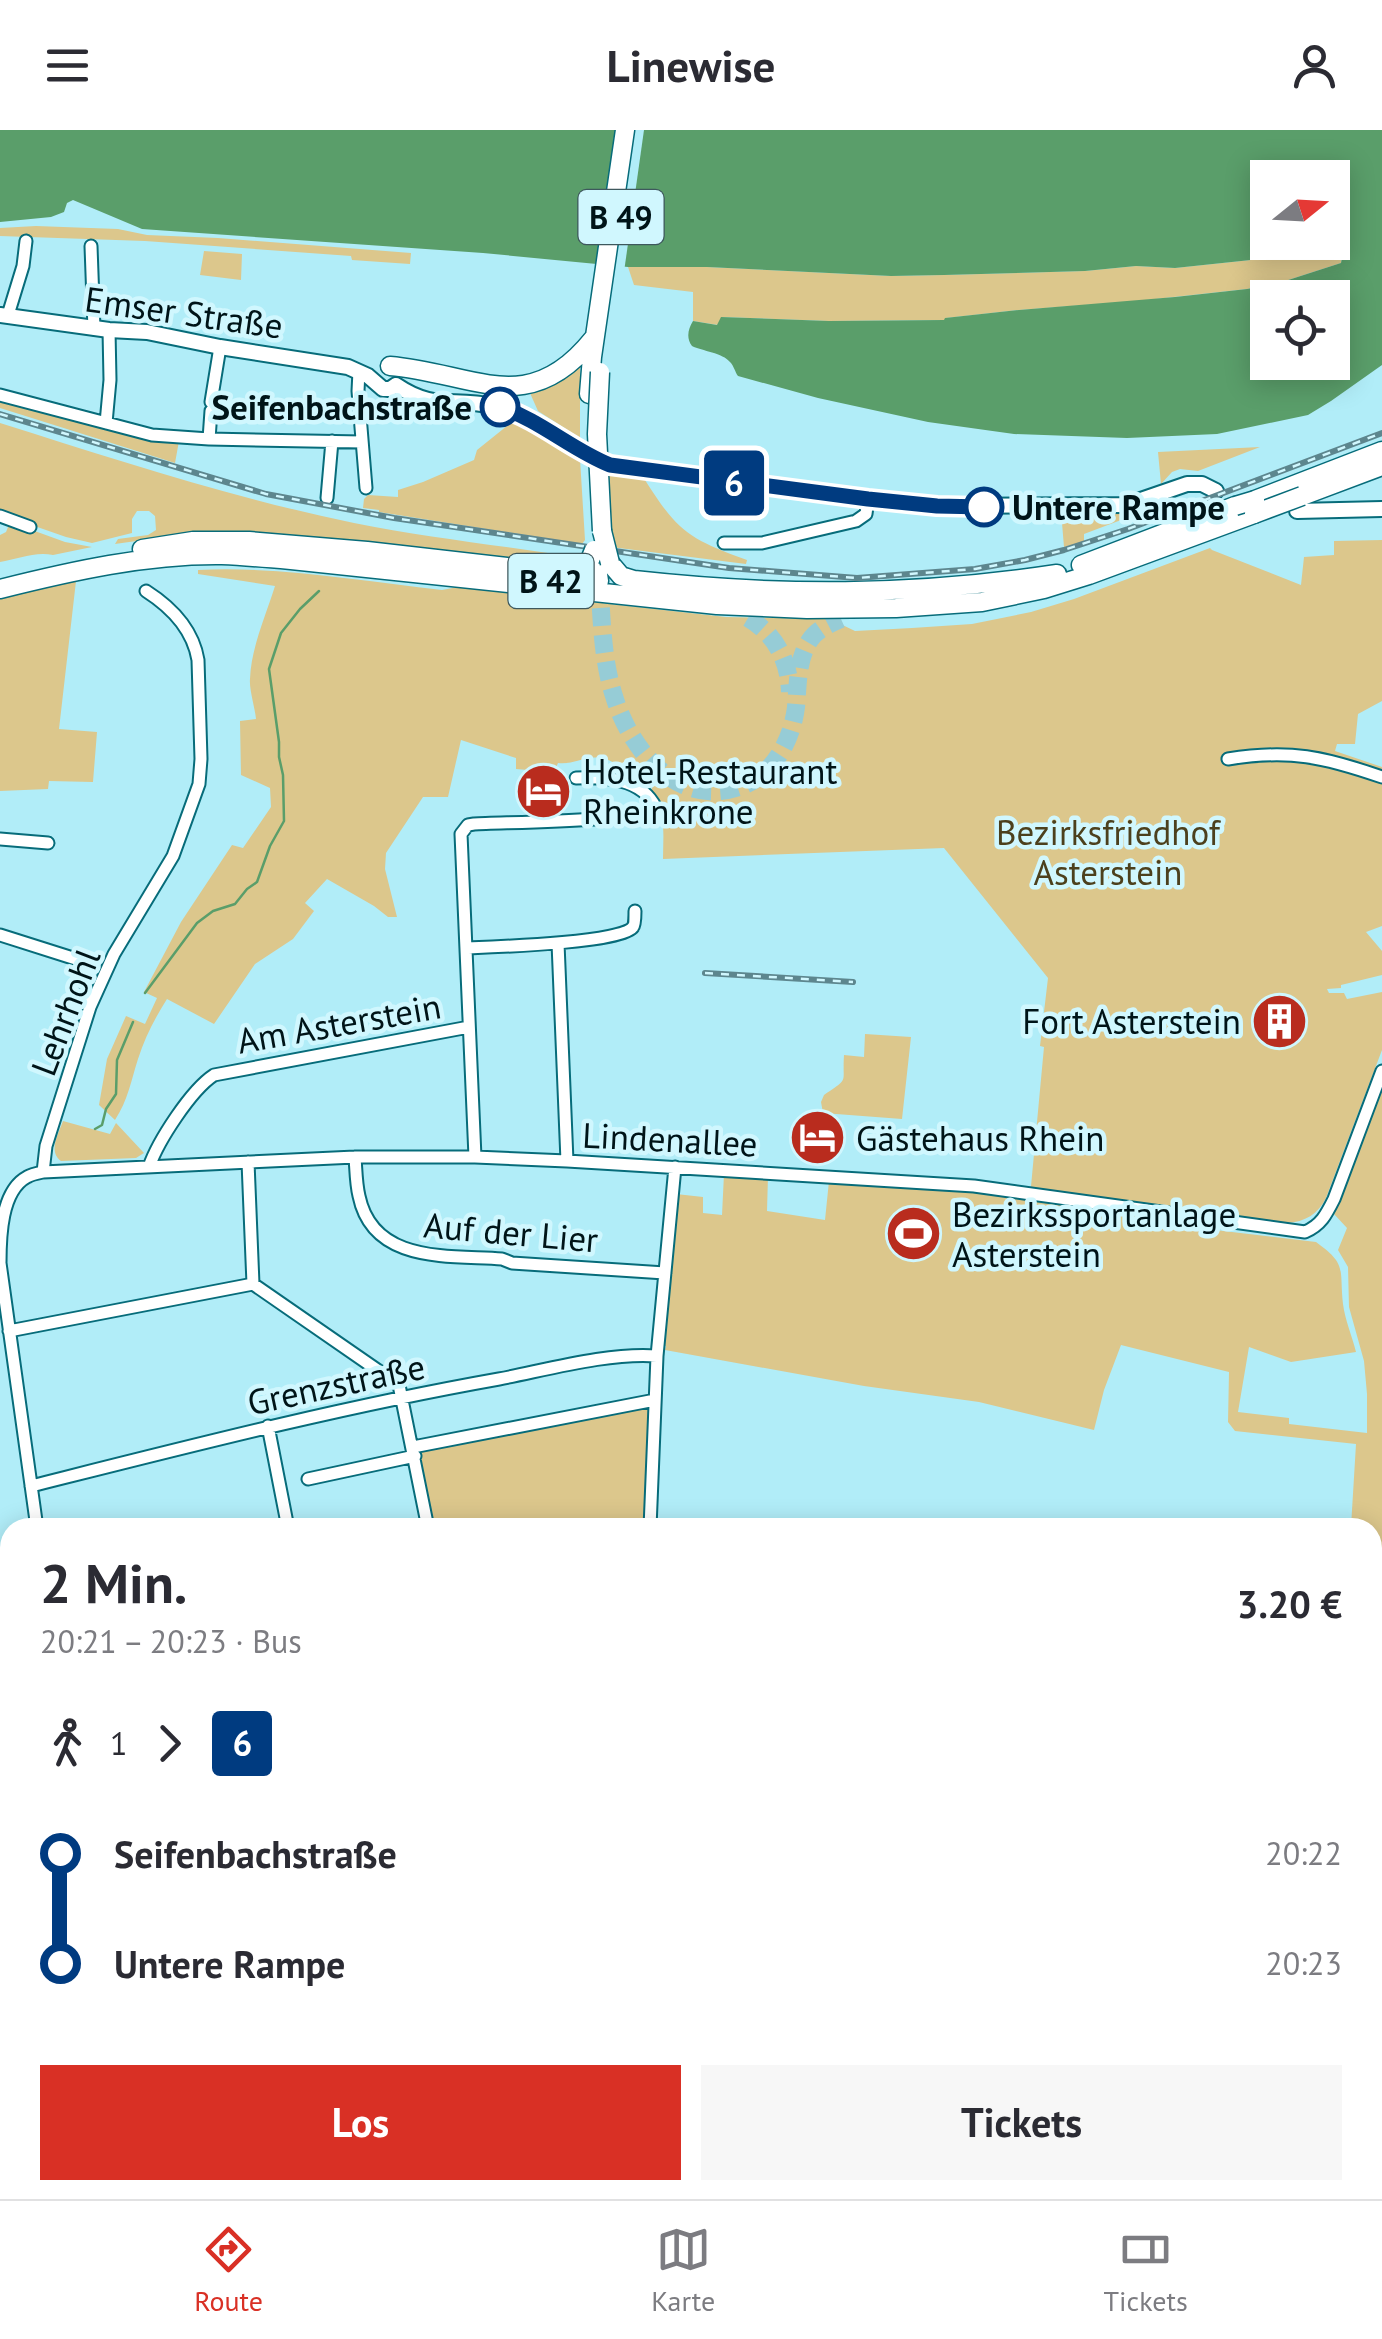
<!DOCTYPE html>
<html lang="de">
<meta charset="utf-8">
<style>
:root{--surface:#fff;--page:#f7f7f7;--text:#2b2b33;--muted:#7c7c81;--line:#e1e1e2;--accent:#d93025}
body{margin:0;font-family:"PT Sans",sans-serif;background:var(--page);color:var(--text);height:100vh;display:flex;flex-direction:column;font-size:38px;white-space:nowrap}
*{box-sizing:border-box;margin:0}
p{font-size:32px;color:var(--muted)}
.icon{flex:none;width:55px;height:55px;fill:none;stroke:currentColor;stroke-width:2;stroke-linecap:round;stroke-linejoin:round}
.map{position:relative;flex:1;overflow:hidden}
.side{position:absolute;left:0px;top:1388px;width:1382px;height:682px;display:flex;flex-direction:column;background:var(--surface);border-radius:30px 30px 0 0;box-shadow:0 5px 25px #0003}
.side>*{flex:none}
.badge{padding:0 20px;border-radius:8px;font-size:35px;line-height:65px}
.needle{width:65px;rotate:72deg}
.buttons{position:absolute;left:1250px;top:30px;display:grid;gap:20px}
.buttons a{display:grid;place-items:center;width:100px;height:100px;border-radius:0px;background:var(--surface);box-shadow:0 5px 25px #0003;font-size:50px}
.map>.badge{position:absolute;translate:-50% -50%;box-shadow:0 0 0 5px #fff}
.legs{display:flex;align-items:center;gap:15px;height:110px;padding:0 40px;font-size:32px}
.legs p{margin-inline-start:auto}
.headline{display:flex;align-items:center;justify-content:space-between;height:170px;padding:0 40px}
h1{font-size:55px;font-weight:600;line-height:75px}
.button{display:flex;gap:20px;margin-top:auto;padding:20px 40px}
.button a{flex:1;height:115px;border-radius:0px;background:var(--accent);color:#fff;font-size:40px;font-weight:600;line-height:115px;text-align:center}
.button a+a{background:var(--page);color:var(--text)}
ul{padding:0 40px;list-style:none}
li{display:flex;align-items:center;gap:35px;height:110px;font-size:38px}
li i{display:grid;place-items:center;width:15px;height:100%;margin:0 12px;background:currentColor}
li i::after{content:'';width:25px;height:25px;margin:-12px;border:8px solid;border-radius:50%;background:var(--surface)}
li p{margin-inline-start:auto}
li:first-child i{background:linear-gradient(#0000 50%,currentColor 0)}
li:last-child i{background:linear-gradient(currentColor 50%,#0000 0)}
header{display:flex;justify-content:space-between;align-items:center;height:130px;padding:0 40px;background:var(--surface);font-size:45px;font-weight:600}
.tab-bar{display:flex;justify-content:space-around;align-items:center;height:140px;border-top:2px solid var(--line);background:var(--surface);font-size:28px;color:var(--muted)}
.tab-bar a{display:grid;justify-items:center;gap:5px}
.tab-bar .active{color:var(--accent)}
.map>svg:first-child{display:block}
.green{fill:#dcc78c}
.water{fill:#5a9e6a;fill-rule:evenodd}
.pier{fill:#b1edf8}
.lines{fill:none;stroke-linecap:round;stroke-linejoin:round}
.stream{stroke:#5a9e6a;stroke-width:2.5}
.trunk-tunnel{stroke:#96ccd6;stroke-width:18;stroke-dasharray:18 9;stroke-linecap:butt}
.minor-casing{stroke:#076c7a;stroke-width:15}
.tertiary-casing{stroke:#076c7a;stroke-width:18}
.primary-casing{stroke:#076c7a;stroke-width:21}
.trunk-casing{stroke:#076c7a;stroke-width:21}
.minor{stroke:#fff;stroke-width:11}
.tertiary{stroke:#fff;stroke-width:14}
.primary{stroke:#fff;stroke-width:18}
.trunk{stroke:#fff;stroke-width:18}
.rail-casing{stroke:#5d868e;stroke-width:6}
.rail{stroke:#d0f7fe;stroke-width:2.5;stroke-dasharray:8;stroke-linecap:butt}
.primary-bridge-casing{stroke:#076c7a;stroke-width:21;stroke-linecap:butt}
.trunk-bridge-casing{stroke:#076c7a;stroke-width:21;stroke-linecap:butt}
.primary-bridge{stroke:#fff;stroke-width:18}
.trunk-bridge{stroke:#fff;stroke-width:18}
.line-1-casing{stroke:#fff;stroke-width:22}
.line-1{stroke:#003b80;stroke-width:15}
.stop-1-dot{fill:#fff;stroke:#003b80;stroke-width:5}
.labels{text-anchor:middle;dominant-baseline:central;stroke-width:9;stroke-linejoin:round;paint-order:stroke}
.shield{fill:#d0f7fe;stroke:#3e585d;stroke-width:2.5}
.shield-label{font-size:32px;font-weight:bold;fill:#001418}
.street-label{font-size:35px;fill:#001418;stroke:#d0f7fe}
.stop-label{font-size:35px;font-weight:bold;fill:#001418;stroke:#d0f7fe;text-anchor:end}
.poi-label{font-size:35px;fill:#001418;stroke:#d0f7fe;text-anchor:start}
.park-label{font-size:35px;fill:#4c401d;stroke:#d0f7fe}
</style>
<header><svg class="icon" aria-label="menu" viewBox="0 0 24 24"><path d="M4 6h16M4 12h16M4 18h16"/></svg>Linewise<svg class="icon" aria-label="person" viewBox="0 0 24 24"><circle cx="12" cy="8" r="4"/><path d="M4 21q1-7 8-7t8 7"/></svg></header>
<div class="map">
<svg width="1382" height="2069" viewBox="0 0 1382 2069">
<rect width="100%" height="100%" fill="#b1edf8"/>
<path class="green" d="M36,96L118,99L147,105L218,108L411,123L410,134L352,130L351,126L145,111L0,106V98Z
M204,121L242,124L241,150L200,145Z
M1308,124L1338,125L1342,128L1341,133L1279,153L1247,159L1137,171L1019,180L946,188L945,190L829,191L722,187L718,195L693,191V162L634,155L628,137H707L891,146L944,145L1085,141L1136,136L1175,138Z
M580,232V308L538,281L530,263L554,254Z
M0,269L179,311L175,333L0,278Z
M513,291L527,292L580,329L585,410L582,414L379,382V380L363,378L364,369L368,365L398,367V360L423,352L474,330L477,320Z
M0,293C117,330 233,368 354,393C429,408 505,416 581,428L571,434L562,435L253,402L186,404L115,414L118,409L148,405L156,400L155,386L149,381H137L132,389V403L92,413L66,407L0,384Z
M1260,317L1198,341L1180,339L1172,342L1161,354L1158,322Z
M605,345L645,350C678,402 689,409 747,430L746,434L611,417Z
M1061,381L1126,382L1130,381L1129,387L1084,404V412L1064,417Z
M10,392L65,412L92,417L53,425C36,421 17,429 0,432V405L6,402Z
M1382,410V571L1358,584L1355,614H1337L1335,621L1382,637V796L1366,802L1382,821V845L1341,855V858L1327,859L1329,863H1344L1347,869L1382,862V920L1326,1068C1318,1084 1305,1092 1287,1093L1160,1075L1156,1093L1316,1112C1348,1135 1339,1139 1343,1174C1345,1190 1352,1206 1356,1222L1291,1232L1249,1217L1238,1282L1289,1288V1294L1367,1303V1264L1364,1231L1349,1177L1348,1137L1338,1120L1347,1098L1334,1084L1382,959V1426L1373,1425L1372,1398L1351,1397L1356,1314L1235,1301L1228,1292L1229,1242L1121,1215L1104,1260L1094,1300L979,1272L864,1256L665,1220L666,1216H663L676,1064L703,1067V1083L722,1085L724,1044L768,1046L767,1081L825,1090L829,1051L957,1058L1030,1067L1044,917L1040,916L1048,848L944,718L663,729C663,706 667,681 650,663L653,656L648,648C625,647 622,632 601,628C586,625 573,635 558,633L554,642L516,639V628L461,610L448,667H423L386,723L385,739L397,787H388L374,776L327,749L305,773L314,781L293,809L255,834L214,894L167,869C155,888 145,907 138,929C131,951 128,970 115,990L99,975L107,929L126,886L145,894L157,868L144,862L181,792L232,715L243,718L271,677L270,658L241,645L240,591L256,589C255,578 249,559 250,549C251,518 266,485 275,456L198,444V440C280,436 361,451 442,460L458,457L726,487L830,489L855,501L912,498L972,494L1031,482L1074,469L1210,418L1212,420L1301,455L1304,427L1334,425V411Z
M76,451L59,599L97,602L93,652L49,651L48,659L0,661V468Z
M865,904L911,907L902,989L823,983L821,972L824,965C850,947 842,955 844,925L864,927Z
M63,991L110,1004L116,993L144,1023L136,1028L61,1031C48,1021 58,1005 63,991Z
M651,1273L646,1397H432L418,1321Z
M1382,1624V1840L1379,1838L1373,1848L1372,1629Z
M1382,1874V2069H1325L1327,2060H1372V1893Z
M619,2060H1228L1234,2062L1230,2069H615Z"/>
<path class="water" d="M0,0H1382V235L1331,271L1308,285L1217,304L1127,308L1014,304L928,292L818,268L738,246C735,242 734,236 730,232C723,223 702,221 692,216C686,208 688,199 693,191L717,195L721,187L829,191L944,190L945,188L1019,180L1175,167L1247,159L1279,153L1341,133L1342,128L1338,125L1308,124L1175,138L1136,136L1085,141L944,145L891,146L707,137H628L483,123L142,99L73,70L67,73L64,82L51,87L0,92ZM1268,48H1332V112H1268ZM1268,168H1332V232H1268Z"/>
<path class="pier" d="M615,0H644L624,142L596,139Z"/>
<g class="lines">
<path class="stream" d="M145,863L197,793L213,781L235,774L247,759L257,752L270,716L284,691L283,645L279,627V612L269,539L281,503L300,479L319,461
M95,999L102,995L106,979L116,964L117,930L133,892
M1372,1822L1382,1814
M1177,2060L1196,2069
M944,2069L965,2060
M1233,2069L1239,2060"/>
<path class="trunk-tunnel" d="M599,451C602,489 602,529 614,566C630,620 679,680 742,656C774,644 792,610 796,577C798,555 797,529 810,510C817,499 830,494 841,489
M748,488C775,504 789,530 790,562"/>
<defs>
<path id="minor" d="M91,116L94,199
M8,185L23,136L26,111
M359,241L358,261L366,358
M0,265L152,305L209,309L362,312
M211,272L220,217
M106,293L110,250L109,200
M209,309L211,281
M327,368L332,311
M0,386L30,397
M724,413H762L856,391L866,384L868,369
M1228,629C1290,619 1324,627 1382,647
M0,709L48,713
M0,805L79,830C91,846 82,861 90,877
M558,813L567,1031
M466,818C489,817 623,813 633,797C635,795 635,784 635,781
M355,1027C356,1040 356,1054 359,1066C373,1134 449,1125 502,1129L512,1133L665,1143
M475,1027L461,704L468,695L474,694C506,692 636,692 656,678C642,648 605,647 576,648
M248,1032L253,1154L399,1255L428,1398
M149,1037C158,1011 191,960 214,945L469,897
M43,1042L46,1016L90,877L114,824L173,726L199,654L201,629L198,530C193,500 171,477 146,461
M9,1201L253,1154
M268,1296L288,1398
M413,1317L655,1270
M308,1349L415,1326
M31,1356C186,1317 341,1277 499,1249C546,1240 610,1222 657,1226
M37,1398L0,1133C0,1107 1,1061 27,1047C32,1044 38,1043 43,1042L355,1027H475L567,1031L974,1056L1305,1102C1321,1095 1326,1085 1334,1069L1382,941
M650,1398L657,1226L675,1037
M1372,1881L1382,1862
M0,1959L10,1930
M4,2063L22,2069
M296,2066L408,2062L443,2069
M462,2069L465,2060
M1321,2069L1324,2060"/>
<path id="tertiary" d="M0,185L109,200L147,202L220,217L348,237L368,246L383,259H390L396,255
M396,255C434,281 452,267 493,276C536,285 569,319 611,335L739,354L937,376L1126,375L1187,354H1202L1216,361
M1297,381L1382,379
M0,1510L10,1511
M0,1568L10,1572"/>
<path id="primary" d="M390,236C474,243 528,290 593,209
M589,264L592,227L625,0"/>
<path id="trunk" d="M1302,366L1382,336
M1255,370L1382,321
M142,419L193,411H249L367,421L561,443L579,440L590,430
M596,431L599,451
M610,433L621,446L634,450C779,466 912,466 1057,444
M1081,435L1235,376
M0,459C72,441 147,424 222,425C245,426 268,428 291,430L717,475L807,479L896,478L982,472L1044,459L1089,445L1254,384"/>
</defs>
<use href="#minor" class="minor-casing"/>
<use href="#tertiary" class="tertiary-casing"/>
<use href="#primary" class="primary-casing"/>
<use href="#trunk" class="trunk-casing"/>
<use href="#minor" class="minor"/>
<use href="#tertiary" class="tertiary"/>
<use href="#primary" class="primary"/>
<use href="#trunk" class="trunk"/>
<defs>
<path id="rail" d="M0,284L266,364L394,388L729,438L857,448L975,439L1025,430L1064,420L1128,399L1382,303
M705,843L853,852"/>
</defs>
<use href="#rail" class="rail-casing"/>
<use href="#rail" class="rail"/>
<defs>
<path id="primary-bridge" d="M600,242L597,304L602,401"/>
<path id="trunk-bridge" d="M1235,376L1255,370
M1254,384L1302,366
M602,401L610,433
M590,430L594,420"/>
</defs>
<use href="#primary-bridge" class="primary-bridge-casing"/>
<use href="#trunk-bridge" class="trunk-bridge-casing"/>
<use href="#primary-bridge" class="primary-bridge"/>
<use href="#trunk-bridge" class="trunk-bridge"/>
</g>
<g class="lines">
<defs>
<path id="line-1" d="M500,277C540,290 572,320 610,335L868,369L937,376L984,377"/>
</defs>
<use href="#line-1" class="line-1-casing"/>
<use href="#line-1" class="line-1"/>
</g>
<defs>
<symbol id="hotel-disc" viewBox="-11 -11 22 22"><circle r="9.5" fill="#b92c1e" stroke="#d0f7fe"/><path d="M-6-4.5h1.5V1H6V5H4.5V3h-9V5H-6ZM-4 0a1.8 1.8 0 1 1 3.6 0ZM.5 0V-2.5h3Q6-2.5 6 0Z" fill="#fff"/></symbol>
<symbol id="building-disc" viewBox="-11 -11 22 22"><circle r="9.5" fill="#b92c1e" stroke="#d0f7fe"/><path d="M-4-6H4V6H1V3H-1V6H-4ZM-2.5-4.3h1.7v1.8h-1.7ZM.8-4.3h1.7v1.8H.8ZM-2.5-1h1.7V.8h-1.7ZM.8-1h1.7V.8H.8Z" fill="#fff"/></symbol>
<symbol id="stadium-disc" viewBox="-11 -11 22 22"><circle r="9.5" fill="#b92c1e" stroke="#d0f7fe"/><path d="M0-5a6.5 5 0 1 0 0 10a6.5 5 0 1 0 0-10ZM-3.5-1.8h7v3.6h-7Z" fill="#fff"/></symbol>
</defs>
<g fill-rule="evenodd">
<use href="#hotel-disc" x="512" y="630" width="63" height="63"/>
<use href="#building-disc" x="1248" y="860" width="63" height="63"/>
<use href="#hotel-disc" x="786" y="976" width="63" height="63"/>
<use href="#stadium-disc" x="882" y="1072" width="63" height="63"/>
</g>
<g class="stop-1-dot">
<circle cx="500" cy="277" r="18"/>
<circle cx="984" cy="377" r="18"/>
</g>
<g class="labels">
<g class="shield">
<rect x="578.5" y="60" width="85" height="54" rx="8"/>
<rect x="508.5" y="424" width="85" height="54" rx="8"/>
</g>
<g class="shield-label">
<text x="621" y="87">B 49</text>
<text x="551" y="451">B 42</text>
</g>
<g class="street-label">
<text transform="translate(184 182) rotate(8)">Emser Straße</text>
<text transform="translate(65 882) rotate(-69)">Lehrhohl</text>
<text transform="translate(339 893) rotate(-10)">Am Asterstein</text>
<text transform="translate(670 1009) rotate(3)">Lindenallee</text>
<text transform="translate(511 1102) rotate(5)">Auf der Lier</text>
<text transform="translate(336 1254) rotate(-12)">Grenzstraße</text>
</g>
<g class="stop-label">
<text x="472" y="277">Seifenbachstraße</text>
<text x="1012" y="377" text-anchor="start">Untere Rampe</text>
</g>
<g class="poi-label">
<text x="583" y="641">Hotel-Restaurant<tspan x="583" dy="40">Rheinkrone</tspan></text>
<text x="1241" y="891" text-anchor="end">Fort Asterstein</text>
<text x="856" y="1008">Gästehaus Rhein</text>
<text x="952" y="1084">Bezirkssportanlage<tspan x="952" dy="40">Asterstein</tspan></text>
</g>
<g class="park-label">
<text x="1108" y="702">Bezirksfriedhof<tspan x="1108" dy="40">Asterstein</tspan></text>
</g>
</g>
</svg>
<div class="buttons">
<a><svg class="needle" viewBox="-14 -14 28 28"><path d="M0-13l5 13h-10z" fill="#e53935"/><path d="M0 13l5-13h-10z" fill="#7c7c81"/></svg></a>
<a><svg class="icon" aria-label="locate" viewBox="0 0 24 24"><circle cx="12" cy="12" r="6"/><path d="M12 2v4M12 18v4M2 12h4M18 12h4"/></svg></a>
</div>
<b class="badge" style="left:734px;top:353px;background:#003b80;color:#fff">6</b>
<section class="side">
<div class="headline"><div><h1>2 Min.</h1><p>20:21 – 20:23 · Bus</p></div><b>3.20 €</b></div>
<div class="legs"><svg class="icon" aria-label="walk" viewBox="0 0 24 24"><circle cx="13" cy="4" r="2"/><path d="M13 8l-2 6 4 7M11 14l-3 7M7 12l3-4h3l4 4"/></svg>1<svg class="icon" aria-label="forward" viewBox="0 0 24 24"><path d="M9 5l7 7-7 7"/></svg><b class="badge" style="background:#003b80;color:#fff">6</b></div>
<ul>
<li><i style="color:#003b80"></i><b>Seifenbachstraße</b><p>20:22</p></li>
<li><i style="color:#003b80"></i><b>Untere Rampe</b><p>20:23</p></li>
</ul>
<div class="button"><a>Los</a><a>Tickets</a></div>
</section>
</div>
<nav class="tab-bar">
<a class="active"><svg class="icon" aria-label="directions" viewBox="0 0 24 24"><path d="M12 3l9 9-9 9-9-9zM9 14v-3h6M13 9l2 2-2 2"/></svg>Route</a>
<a><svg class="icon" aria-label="map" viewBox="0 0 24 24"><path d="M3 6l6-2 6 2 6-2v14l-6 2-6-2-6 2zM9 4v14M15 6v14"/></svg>Karte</a>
<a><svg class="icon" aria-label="tickets" viewBox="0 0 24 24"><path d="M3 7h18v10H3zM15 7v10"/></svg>Tickets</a>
</nav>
